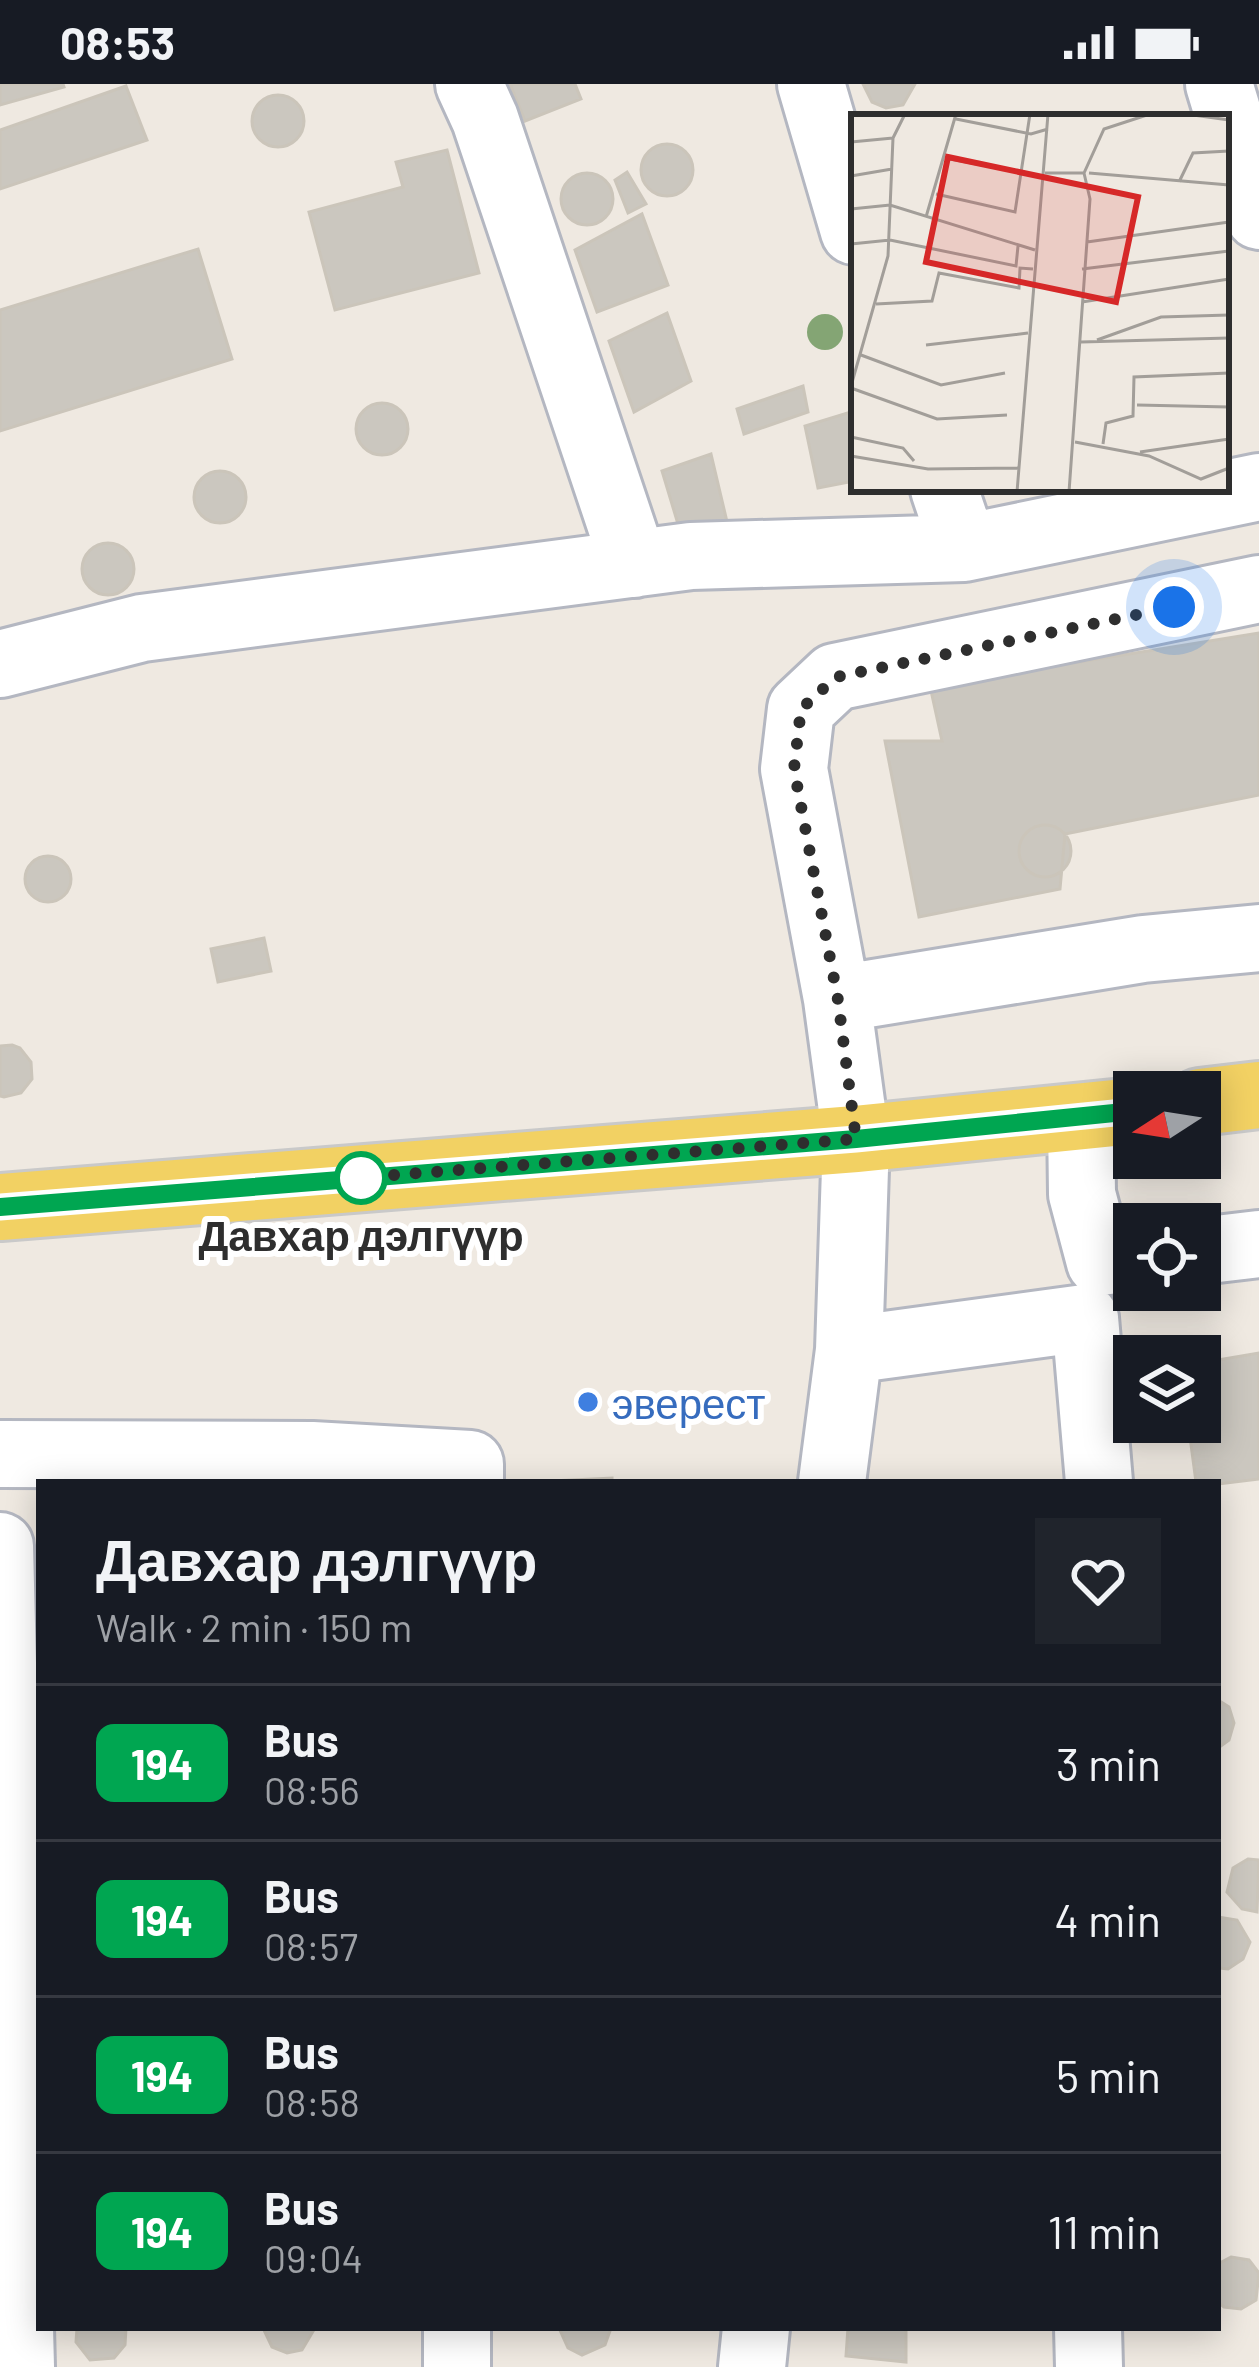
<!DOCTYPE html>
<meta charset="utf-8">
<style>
:root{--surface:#171b24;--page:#20242c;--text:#f1f3f6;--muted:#9ea1a6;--line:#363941}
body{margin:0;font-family:Barlow,sans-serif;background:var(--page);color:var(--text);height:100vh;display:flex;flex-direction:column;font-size:45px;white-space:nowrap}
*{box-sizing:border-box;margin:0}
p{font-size:39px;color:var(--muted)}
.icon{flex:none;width:66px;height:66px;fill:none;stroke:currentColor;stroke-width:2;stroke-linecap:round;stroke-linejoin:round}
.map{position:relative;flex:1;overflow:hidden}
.side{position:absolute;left:36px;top:1395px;width:1185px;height:852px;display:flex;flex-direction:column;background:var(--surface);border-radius:0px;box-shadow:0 6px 30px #0003}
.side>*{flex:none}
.badge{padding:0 24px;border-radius:18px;font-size:42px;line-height:78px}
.needle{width:78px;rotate:258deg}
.tools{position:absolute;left:1113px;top:987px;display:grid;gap:24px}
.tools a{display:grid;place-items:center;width:108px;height:108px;border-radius:0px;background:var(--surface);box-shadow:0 6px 30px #0003;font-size:60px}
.you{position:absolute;width:60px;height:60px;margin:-30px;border:9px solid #fff;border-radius:50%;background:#1a73e8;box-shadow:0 0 0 18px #1a73e833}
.map>.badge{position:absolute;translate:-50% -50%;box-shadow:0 0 0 6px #fff}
.round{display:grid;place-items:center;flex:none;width:126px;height:126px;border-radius:0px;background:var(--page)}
.overview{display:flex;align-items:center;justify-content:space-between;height:204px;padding:0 60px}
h1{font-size:57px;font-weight:800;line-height:90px}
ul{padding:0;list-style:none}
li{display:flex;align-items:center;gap:36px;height:156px;padding:0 60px;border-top:3px solid var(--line)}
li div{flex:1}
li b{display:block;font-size:45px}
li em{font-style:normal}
li .badge{min-width:132px;font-weight:700;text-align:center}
.status{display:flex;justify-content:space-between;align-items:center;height:84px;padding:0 60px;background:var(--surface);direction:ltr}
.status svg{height:33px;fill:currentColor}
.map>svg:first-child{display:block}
.building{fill:#cbc7bf;stroke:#cbc5ba;stroke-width:3}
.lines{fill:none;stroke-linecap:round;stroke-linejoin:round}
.minor-casing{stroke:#b4b7c1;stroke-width:72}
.major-casing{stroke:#c9c9c9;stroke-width:72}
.minor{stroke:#fff;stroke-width:66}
.major{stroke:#f2d163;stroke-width:66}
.tree{fill:#84a574}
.line-casing{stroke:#fff;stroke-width:27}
.line{stroke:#00a651;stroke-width:18}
.walk{stroke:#2e2e2e;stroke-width:12;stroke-dasharray:0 21.6}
.stop-dot{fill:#fff;stroke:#00a651;stroke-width:6}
.shop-dot{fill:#3f7fe0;stroke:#fff;stroke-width:4.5}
.labels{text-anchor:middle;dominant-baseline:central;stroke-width:12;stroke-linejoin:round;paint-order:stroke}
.stop-label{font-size:42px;font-weight:bold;fill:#2e2e2e;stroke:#fff}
.shop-label{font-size:42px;fill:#366cbe;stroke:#fff;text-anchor:start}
.inset-road{fill:none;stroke:#a29e99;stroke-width:3}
.view{fill:#d62828;fill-opacity:0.15;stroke:#d62828;stroke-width:6}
.inset-edge{fill:none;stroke:#2e2e2e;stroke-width:6}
</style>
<div class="status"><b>08:53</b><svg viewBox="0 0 49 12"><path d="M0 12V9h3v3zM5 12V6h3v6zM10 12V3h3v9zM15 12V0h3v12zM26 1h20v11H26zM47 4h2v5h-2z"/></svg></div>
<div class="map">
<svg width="1259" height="2283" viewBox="0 0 1259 2283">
<rect width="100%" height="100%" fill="#efe9e1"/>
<path class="building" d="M0,0H63L64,3L0,21Z
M510,0H575L581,15L525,37Z
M863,0H915L903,21L886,24L872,18Z
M126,2L147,56L0,105V46Z
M252 37a26 26 0 1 1 52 0a26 26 0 1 1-52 0Z
M641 86a26 26 0 1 1 52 0a26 26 0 1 1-52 0Z
M447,66L479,189L335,226L309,128L403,103L396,78Z
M627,88L646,120L628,129L615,96Z
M561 115a26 26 0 1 1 52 0a26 26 0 1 1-52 0Z
M642,130L668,201L597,228L575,166Z
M198,165L232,275L0,347V226Z
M667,229L691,297L634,328L609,257Z
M803,302L808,328L744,350L737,325Z
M356 345a26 26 0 1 1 52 0a26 26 0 1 1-52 0Z
M854,327V397L818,404L805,342Z
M711,370L728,442L681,450L662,387Z
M194 413a26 26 0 1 1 52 0a26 26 0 1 1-52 0Z
M82 485a26 26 0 1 1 52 0a26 26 0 1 1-52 0Z
M1259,549V711L1065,750L1060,805L919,833L885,657H942L930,602Z
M1019 767a26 26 0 1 1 52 0a26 26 0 1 1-52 0Z
M25 795a23 23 0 1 1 46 0a23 23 0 1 1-46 0Z
M264,854L271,887L218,898L211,865Z
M12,961L20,964L31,978L32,995L21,1009L4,1013L0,1012V962Z
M1259,1269V1395L1218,1400L1196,1398L1188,1338H1200V1279Z
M612,1394V1398H530Z
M1218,1616L1229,1623L1234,1639L1229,1656L1218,1664Z
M1248,1775L1259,1776L1257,1828L1242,1825L1227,1808L1233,1784Z
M1218,1833L1237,1836L1250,1858L1243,1875L1228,1885L1218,1884Z
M1231,2173L1249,2176L1259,2189L1256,2216L1241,2225L1224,2223L1218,2218V2180Z
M77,2244H126L125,2261L114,2274L90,2276L76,2258Z
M263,2244H315L302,2266L287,2269L272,2263Z
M559,2244H611L605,2261L582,2271L568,2264Z
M848,2244H906V2278L846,2272Z"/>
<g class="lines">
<defs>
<path id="minor" d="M469,0L485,35L634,480
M811,0L854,147
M1219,0L1259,132
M944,405L964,464
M0,580L142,544L691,472L964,464L1259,403
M837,915L794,685L801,625L835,593L1259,505
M1081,1034L1082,1110L1100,1178L1134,1174
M1200,1167L1259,1160
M849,1266L1085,1234L1099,1398
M0,1370L312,1371L470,1380V1398
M832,1398L849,1266L856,1055L837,915L1143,865L1259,854
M0,1462L21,2283
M1088,2244L1089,2283
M457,2283V2244
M752,2283L756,2244"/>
<path id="major" d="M1200,1018L1259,1011
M0,1123L856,1055L1134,1027"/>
</defs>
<use href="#minor" class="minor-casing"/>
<use href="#major" class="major-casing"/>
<use href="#minor" class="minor"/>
<use href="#major" class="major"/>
</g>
<circle class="tree" cx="825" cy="248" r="18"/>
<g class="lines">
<defs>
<path id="line" d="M0,1123L856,1055L1134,1027"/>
</defs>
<use href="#line" class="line-casing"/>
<use href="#line" class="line"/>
<path class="walk" d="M361,1094H356L856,1055L838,916L794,685L801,625L836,593L1174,523"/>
</g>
<circle class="stop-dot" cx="361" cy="1094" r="24"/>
<circle class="shop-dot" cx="588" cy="1318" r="12"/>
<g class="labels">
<g class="stop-label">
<text x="361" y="1150">Давхар дэлгүүр</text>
</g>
<g class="shop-label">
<text x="612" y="1318">эверест</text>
</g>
</g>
<g transform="translate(851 30)">
<rect width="378" height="378" fill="#efe9e1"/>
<path class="inset-road" d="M335,0L378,6M105,5L180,20L197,15M0,28L42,24M94,44L173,59M194,59H233L253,15L299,0M238,59L378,71M0,62L41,55M328,68L342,39L378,37M85,80L164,98L179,0M0,95L39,91L184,136M75,103L105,0M236,128L378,108M0,130L39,126L165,152L167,132M231,155L378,137M231,188L378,165M25,190L81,187L88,159L168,174L169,154L182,155M246,226L310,203L378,201M230,228L378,224M75,231L177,219M10,241L90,271L154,259M0,272L37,142L42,24L54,0M0,274L86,305L156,301M286,291L378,293M0,323L52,334L63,347M224,328L298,342L350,365L378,354M252,330L255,309L282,302L283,263L378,259M289,338L378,325M0,342L77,355L167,354M166,378L197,0M218,378L239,85L233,59"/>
<path class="view" d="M97,43L287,83L265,188L75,148Z"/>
<rect width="378" height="378" class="inset-edge"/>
</g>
</svg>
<div class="tools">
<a><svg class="needle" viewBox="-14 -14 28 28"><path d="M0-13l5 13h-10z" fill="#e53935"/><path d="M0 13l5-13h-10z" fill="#9ea1a6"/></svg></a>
<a><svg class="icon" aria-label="locate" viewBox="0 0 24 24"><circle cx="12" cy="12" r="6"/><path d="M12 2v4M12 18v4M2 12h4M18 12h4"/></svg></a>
<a><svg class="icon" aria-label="layers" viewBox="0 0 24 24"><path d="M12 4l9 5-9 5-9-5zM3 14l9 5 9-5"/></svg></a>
</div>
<div class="you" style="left:1174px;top:523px"></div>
<section class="side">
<div class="overview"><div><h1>Давхар дэлгүүр</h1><p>Walk · 2 min · 150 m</p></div><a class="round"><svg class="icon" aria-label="heart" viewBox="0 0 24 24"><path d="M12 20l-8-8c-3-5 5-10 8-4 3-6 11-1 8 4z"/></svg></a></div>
<ul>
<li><span class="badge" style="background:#00a651;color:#fff">194</span><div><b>Bus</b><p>08:56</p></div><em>3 min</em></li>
<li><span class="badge" style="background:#00a651;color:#fff">194</span><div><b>Bus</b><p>08:57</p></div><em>4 min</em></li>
<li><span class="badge" style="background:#00a651;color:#fff">194</span><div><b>Bus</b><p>08:58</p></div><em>5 min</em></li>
<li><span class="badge" style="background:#00a651;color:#fff">194</span><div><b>Bus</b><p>09:04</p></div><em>11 min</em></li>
</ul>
</section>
</div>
